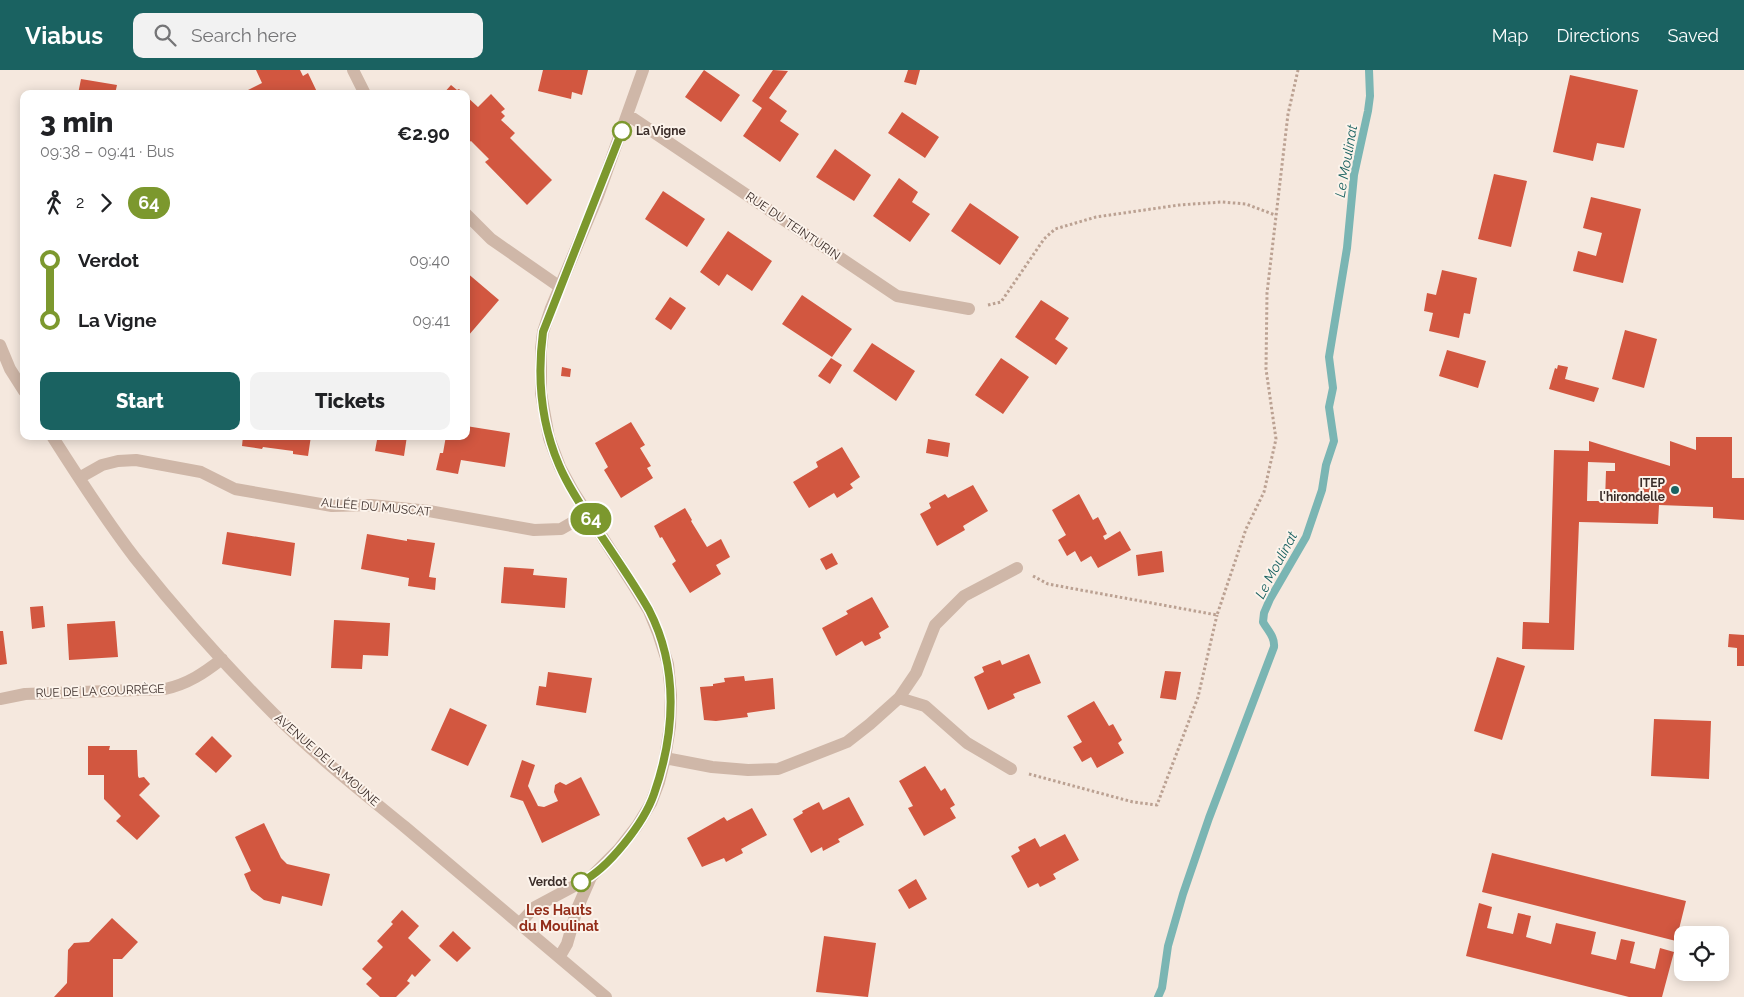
<!DOCTYPE html>
<meta charset="utf-8">
<style>
:root{--surface:#fff;--page:#f2f2f2;--text:#202124;--muted:#757577;--accent:#1a6261}
body{margin:0;font-family:Raleway,sans-serif;background:var(--page);color:var(--text);height:100vh;display:flex;flex-direction:column;font-size:19px;white-space:nowrap}
*{box-sizing:border-box;margin:0}
p{font-size:16px;color:var(--muted)}
.icon{flex:none;width:28px;height:28px;fill:none;stroke:currentColor;stroke-width:2;stroke-linecap:round;stroke-linejoin:round}
.map{position:relative;flex:1;overflow:hidden}
.sheet{position:absolute;left:20px;top:20px;width:450px;height:350px;display:flex;flex-direction:column;background:var(--surface);border-radius:10px;box-shadow:0 2px 12px #0003}
.sheet>*{flex:none}
.badge{padding:0 10px;border-radius:16px;font-size:18px;line-height:32px}
.controls{position:absolute;left:1674px;top:856px;display:grid;gap:10px}
.controls a{display:grid;place-items:center;width:55px;height:55px;border-radius:10px;background:var(--surface);box-shadow:0 2px 12px #0003;font-size:25px}
.map>.badge{position:absolute;translate:-50% -50%;box-shadow:0 0 0 2px #fff}
.legs{display:flex;align-items:center;gap:8px;height:55px;padding:0 20px;font-size:16px}
.legs p{margin-inline-start:auto}
.overview{display:flex;align-items:center;justify-content:space-between;height:85px;padding:0 20px}
h1{font-size:28px;font-weight:800;line-height:38px}
.button{display:flex;gap:10px;margin-top:auto;padding:10px 20px}
.button a{flex:1;height:58px;border-radius:10px;background:var(--accent);color:#fff;font-size:20px;font-weight:800;line-height:58px;text-align:center}
.button a+a{background:var(--page);color:var(--text)}
ul{padding:0 20px;list-style:none}
li{display:flex;align-items:center;gap:18px;height:60px;font-size:19px}
li i{display:grid;place-items:center;width:8px;height:100%;margin:0 6px;background:currentColor}
li i::after{content:'';width:12px;height:12px;margin:-6px;border:4px solid;border-radius:50%;background:var(--surface)}
li p{margin-inline-start:auto}
li:first-child i{background:linear-gradient(#0000 50%,currentColor 0)}
li:last-child i{background:linear-gradient(currentColor 50%,#0000 0)}
header{display:flex;align-items:center;gap:30px;box-sizing:border-box;height:70px;padding:0 25px;background:var(--accent);color:#fff}
header strong{font-size:24px}
nav{display:flex;gap:28px;margin-inline-start:auto;font-size:18px}
.search{width:350px;height:45px;background:var(--page);display:flex;align-items:center;gap:12px;box-sizing:border-box;padding:0 18px;border-radius:10px;color:var(--muted);font-size:19px}
.map>svg:first-child{display:block}
.lines{fill:none;stroke-linecap:round;stroke-linejoin:round}
.stream{stroke:#7ab5b3;stroke-width:8}
.building{fill:#d25740;fill-rule:evenodd}
.path{stroke:#bba192;stroke-width:3;stroke-dasharray:2.5 2.5;stroke-linecap:butt}
.minor{stroke:#cfb7a8;stroke-width:12}
.line-1-casing{stroke:#fff;stroke-width:11}
.line-1{stroke:#7c982e;stroke-width:8}
.stop-1-dot{fill:#fff;stroke:#7c982e;stroke-width:2.5}
.poi-dot{fill:#1a6261;stroke:#fcf3eb;stroke-width:2}
.labels{text-anchor:middle;dominant-baseline:central;stroke-width:4;stroke-linejoin:round;paint-order:stroke}
.stop-label{font-size:12px;font-weight:bold;fill:#3b2d29;stroke:#fcf3eb;text-anchor:start}
.street-label{font-size:12px;fill:#3b2d29;stroke:#fcf3eb}
.poi-label{font-size:12px;font-weight:bold;fill:#3b2d29;stroke:#fcf3eb;text-anchor:end}
.water-label{font-size:14px;font-style:italic;fill:#1a6261;stroke:#fcf3eb}
.neighbourhood-label{font-size:14px;font-weight:bold;fill:#932d19;stroke:#fcf3eb}
</style>
<header>
<strong>Viabus</strong>
<div class="search"><svg class="icon" aria-label="search" viewBox="0 0 24 24"><circle cx="10" cy="10" r="6"/><path d="M15 15l6 6"/></svg>Search here</div>
<nav><a>Map</a><a>Directions</a><a>Saved</a></nav>
</header>
<div class="map">
<svg width="1744" height="927" viewBox="0 0 1744 927">
<rect width="100%" height="100%" fill="#f5e8de"/>
<g class="lines">
<path class="stream" d="M1158,927L1162,918L1168,876L1183,824L1209,748L1274,577C1275,567 1268,561 1263,552L1264,543L1270,529L1306,467L1322,420L1326,395L1334,371L1329,337L1333,318L1329,287L1347,178L1354,105L1368,41L1370,26L1369,0"/>
</g>
<path class="building" d="M256,0H300L303,6L308,3L318,24H240L262,13Z
M543,0H588L582,25L572,22L571,29L538,21Z
M704,0L740,25L721,52L685,27Z
M773,0L788,1L769,28L787,41L780,51L799,64L780,92L743,66L762,38L752,31Z
M908,0H920L916,15L904,12Z
M1570,5L1638,20L1624,78L1597,73L1593,91L1553,82Z
M81,9L117,15L115,24H78Z
M451,15L457,20L459,19L464,24H443Z
M491,24L505,39L501,42L505,46L501,50L515,63L510,68L552,110L527,135L485,92L489,89L471,71L466,74V26L478,37Z
M902,42L939,67L925,88L888,63Z
M835,79L871,105L854,131L816,107Z
M1494,104L1527,111L1511,177L1478,169Z
M899,108L918,122L912,132L930,144L910,172L873,146Z
M663,121L705,149L687,177L645,149Z
M1591,127L1641,139L1623,213L1573,201L1578,181L1596,186L1602,163L1583,158Z
M970,133L1019,167L1000,195L951,161Z
M728,161L772,191L752,221L727,204L719,216L700,202Z
M1442,200L1477,208L1470,244L1464,243L1459,268L1429,261L1433,243L1424,241L1427,223L1436,225Z
M466,202L499,230L468,266L466,265Z
M802,225L852,259L832,287L782,254Z
M670,227L686,238L671,260L655,249Z
M1041,230L1069,248L1055,269L1068,278L1056,295L1015,267Z
M1625,260L1657,269L1644,318L1612,309Z
M872,273L915,301L896,331L853,301Z
M1447,280L1486,291L1478,318L1439,306Z
M831,288L842,295L830,314L818,306Z
M1001,288L1029,307L1003,344L975,325Z
M1558,295L1568,297L1565,309L1599,318L1594,332L1549,319L1555,298L1557,299Z
M562,297L571,299L570,307L561,306Z
M631,352L645,375L640,378L651,396L647,398L653,408L621,428L604,400L608,397L595,373Z
M466,356L510,363L505,397L461,390L458,404L436,400L440,383H443L446,366H466Z
M243,366H311L308,386L293,384V381L263,377L262,379L242,376Z
M361,366H407L404,386L375,381L377,370Z
M1696,367H1732V408H1744V450L1713,448V437L1659,435L1658,454L1579,452L1574,580L1522,579L1523,552L1549,553L1554,380L1589,381V371L1670,396V371L1696,380ZM1588,392L1615,393V401H1606L1605,431H1587Z
M928,369L950,373L948,387L926,383Z
M842,377L860,407L850,414L853,418L837,428L834,423L809,438L793,412L818,397L816,392Z
M973,415L988,441L963,456L965,460L937,476L920,444L931,438L929,433L945,424L948,428Z
M1079,424L1093,450L1098,447L1107,464L1103,466L1105,470L1120,461L1131,480L1098,498L1091,486L1081,492L1075,481L1067,486L1058,470L1066,465L1052,440Z
M685,438L692,450L691,451L707,477L721,469L730,487L716,495L721,504L690,523L672,494L676,491L662,467L660,468L654,456Z
M227,462L295,473L291,506L222,494Z
M367,464L407,471V469L435,473L429,507L436,508L435,520L408,516L409,508L361,499Z
M1162,481L1164,502L1138,506L1136,485Z
M832,483L838,494L826,500L820,489Z
M504,497L534,499L533,505L567,508L565,538L501,533Z
M872,527L889,557L879,563L881,568L865,576L862,571L836,586L822,558L848,544L846,541Z
M43,536L45,557L32,559L30,537Z
M334,550L390,553L388,586L363,585L362,599L331,598Z
M115,551L118,587L69,590L67,554Z
M0,561H3L7,594L0,595Z
M1729,564L1744,565V596H1737V578L1728,577Z
M1029,584L1041,613L1013,624L1015,628L988,640L974,607L984,602L982,597L1000,590L1002,595Z
M1497,587L1525,596L1502,670L1474,661Z
M1165,601L1181,602L1176,630L1160,628Z
M548,602L592,608L586,643L536,635L539,616L546,617Z
M744,606L745,611L773,608L775,639L747,643L748,647L716,651L704,650L700,617L713,616V614L725,612L724,608Z
M1094,631L1109,656L1113,654L1122,670L1118,673L1124,683L1097,698L1091,687L1082,692L1073,677L1082,672L1067,646Z
M450,638L487,655L468,696L431,680Z
M1654,649L1711,651L1709,709L1651,706Z
M212,666L232,686L216,703L195,684Z
M88,676H110L109,680H137L138,706L139,708L144,707L150,714L139,725L160,746L137,770L116,751L121,746L104,729V705H88Z
M522,690L535,695L528,716L538,736L544,737L558,731L554,722L555,715L560,712L566,715L581,707L600,745L542,773L523,731L510,727Z
M925,696L941,721L945,718L955,735L950,738L956,748L924,766L908,738L913,736L899,711Z
M849,727L864,755L838,769L840,772L823,781L822,777L811,783L793,749L803,743L802,741L819,732L823,740Z
M752,738L767,765L741,779L743,783L726,792L724,788L702,797L687,768L724,747L727,751Z
M264,753L281,788L287,794L330,804L322,836L282,826L280,834L264,830L251,820L244,804L251,801L235,767Z
M1065,764L1079,790L1053,804L1056,809L1040,817L1038,813L1028,818L1011,786L1020,781L1018,777L1035,768L1040,777Z
M1492,783L1686,831L1676,871L1482,822Z
M916,809L927,829L909,839L898,820Z
M1479,833L1492,837L1487,858L1513,864L1518,843L1531,846L1526,867L1551,874L1556,853L1596,862L1591,884L1616,890L1621,869L1635,872L1630,893L1655,899L1660,878L1674,882L1662,927H1629L1466,886Z
M402,840L419,856L408,868L431,890L415,907L412,904L407,911L410,913L396,927H380L366,914L372,908L362,899L383,877L377,871L393,854L391,852Z
M112,848L138,872L122,889H113V927H54L67,913L68,880L74,873L89,872Z
M453,861L471,878L457,892L439,876Z
M824,866L876,873L868,927L816,922Z"/>
<g class="lines">
<path class="path" d="M988,235L1001,232L1044,169L1055,159L1096,147L1179,135L1222,132L1246,134L1275,145
M1033,506L1048,514L1217,545L1246,459L1264,422L1276,369L1266,299L1267,223L1288,44L1298,0
M1029,704L1133,732L1157,735L1198,627L1217,545"/>
<path class="minor" d="M353,0L365,24
M628,45L897,226L969,239
M466,144L491,169L560,217
M0,275L10,299L24,321
M52,366C78,407 105,449 135,488C178,542 224,594 273,643C314,684 360,720 405,757C472,814 539,870 606,927
M79,408L102,395L118,391L136,390L201,402L235,419L332,436L371,435L429,441L534,460L561,459L587,444
M899,628L925,636L967,673L1011,699
M0,629L25,624L165,619C188,614 204,603 222,589
M665,688L712,697L748,700L778,699L847,672L870,654L899,628L916,603L935,555L964,526L1017,498
M520,853L535,837L591,807L619,779L637,756L651,733L659,712L665,688L670,656L671,625L668,594L658,563L649,541L635,518L573,421L560,397L549,368L541,323V279L543,262L551,238L598,126L643,0
M560,886L567,874L577,839L591,807"/>
</g>
<g class="lines">
<defs>
<path id="line-1" d="M581,812C608,799 644,753 654,724C675,664 679,598 649,540C635,515 618,491 602,467C587,444 570,421 559,395C541,353 537,308 543,262L622,61"/>
</defs>
<use href="#line-1" class="line-1-casing"/>
<use href="#line-1" class="line-1"/>
</g>
<g class="stop-1-dot">
<circle cx="622" cy="61" r="9"/>
<circle cx="581" cy="812" r="9"/>
</g>
<circle class="poi-dot" cx="1675" cy="420" r="5"/>
<g class="labels">
<g class="stop-label">
<text x="636" y="61">La Vigne</text>
<text x="567" y="812" text-anchor="end">Verdot</text>
</g>
<g class="street-label">
<text transform="translate(793 156) rotate(34)">RUE DU TEINTURIN</text>
<text transform="translate(376 437) rotate(5)">ALLÉE DU MUSCAT</text>
<text transform="translate(100 621) rotate(-2)">RUE DE LA COURRÈGE</text>
<text transform="translate(327 690) rotate(41)">AVENUE DE LA MOUNE</text>
</g>
<g class="poi-label">
<text x="1665" y="413">ITEP<tspan x="1665" dy="14">l'hirondelle</tspan></text>
</g>
<g class="water-label">
<text transform="translate(1346 91) rotate(-80)">Le Moulinat</text>
<text transform="translate(1276 495) rotate(-62)">Le Moulinat</text>
</g>
<g class="neighbourhood-label">
<text x="559" y="840">Les Hauts<tspan x="559" dy="16">du Moulinat</tspan></text>
</g>
</g>
</svg>
<div class="controls">
<a><svg class="icon" aria-label="locate" viewBox="0 0 24 24"><circle cx="12" cy="12" r="6"/><path d="M12 2v4M12 18v4M2 12h4M18 12h4"/></svg></a>
</div>
<b class="badge" style="left:591px;top:449px;background:#7c982e;color:#fff">64</b>
<section class="sheet">
<div class="overview"><div><h1>3 min</h1><p>09:38 – 09:41 · Bus</p></div><b>€2.90</b></div>
<div class="legs"><svg class="icon" aria-label="walk" viewBox="0 0 24 24"><circle cx="13" cy="4" r="2"/><path d="M13 8l-2 6 4 7M11 14l-3 7M7 12l3-4h3l4 4"/></svg>2<svg class="icon" aria-label="forward" viewBox="0 0 24 24"><path d="M9 5l7 7-7 7"/></svg><b class="badge" style="background:#7c982e;color:#fff">64</b></div>
<ul>
<li><i style="color:#7c982e"></i><b>Verdot</b><p>09:40</p></li>
<li><i style="color:#7c982e"></i><b>La Vigne</b><p>09:41</p></li>
</ul>
<div class="button"><a>Start</a><a>Tickets</a></div>
</section>
</div>
